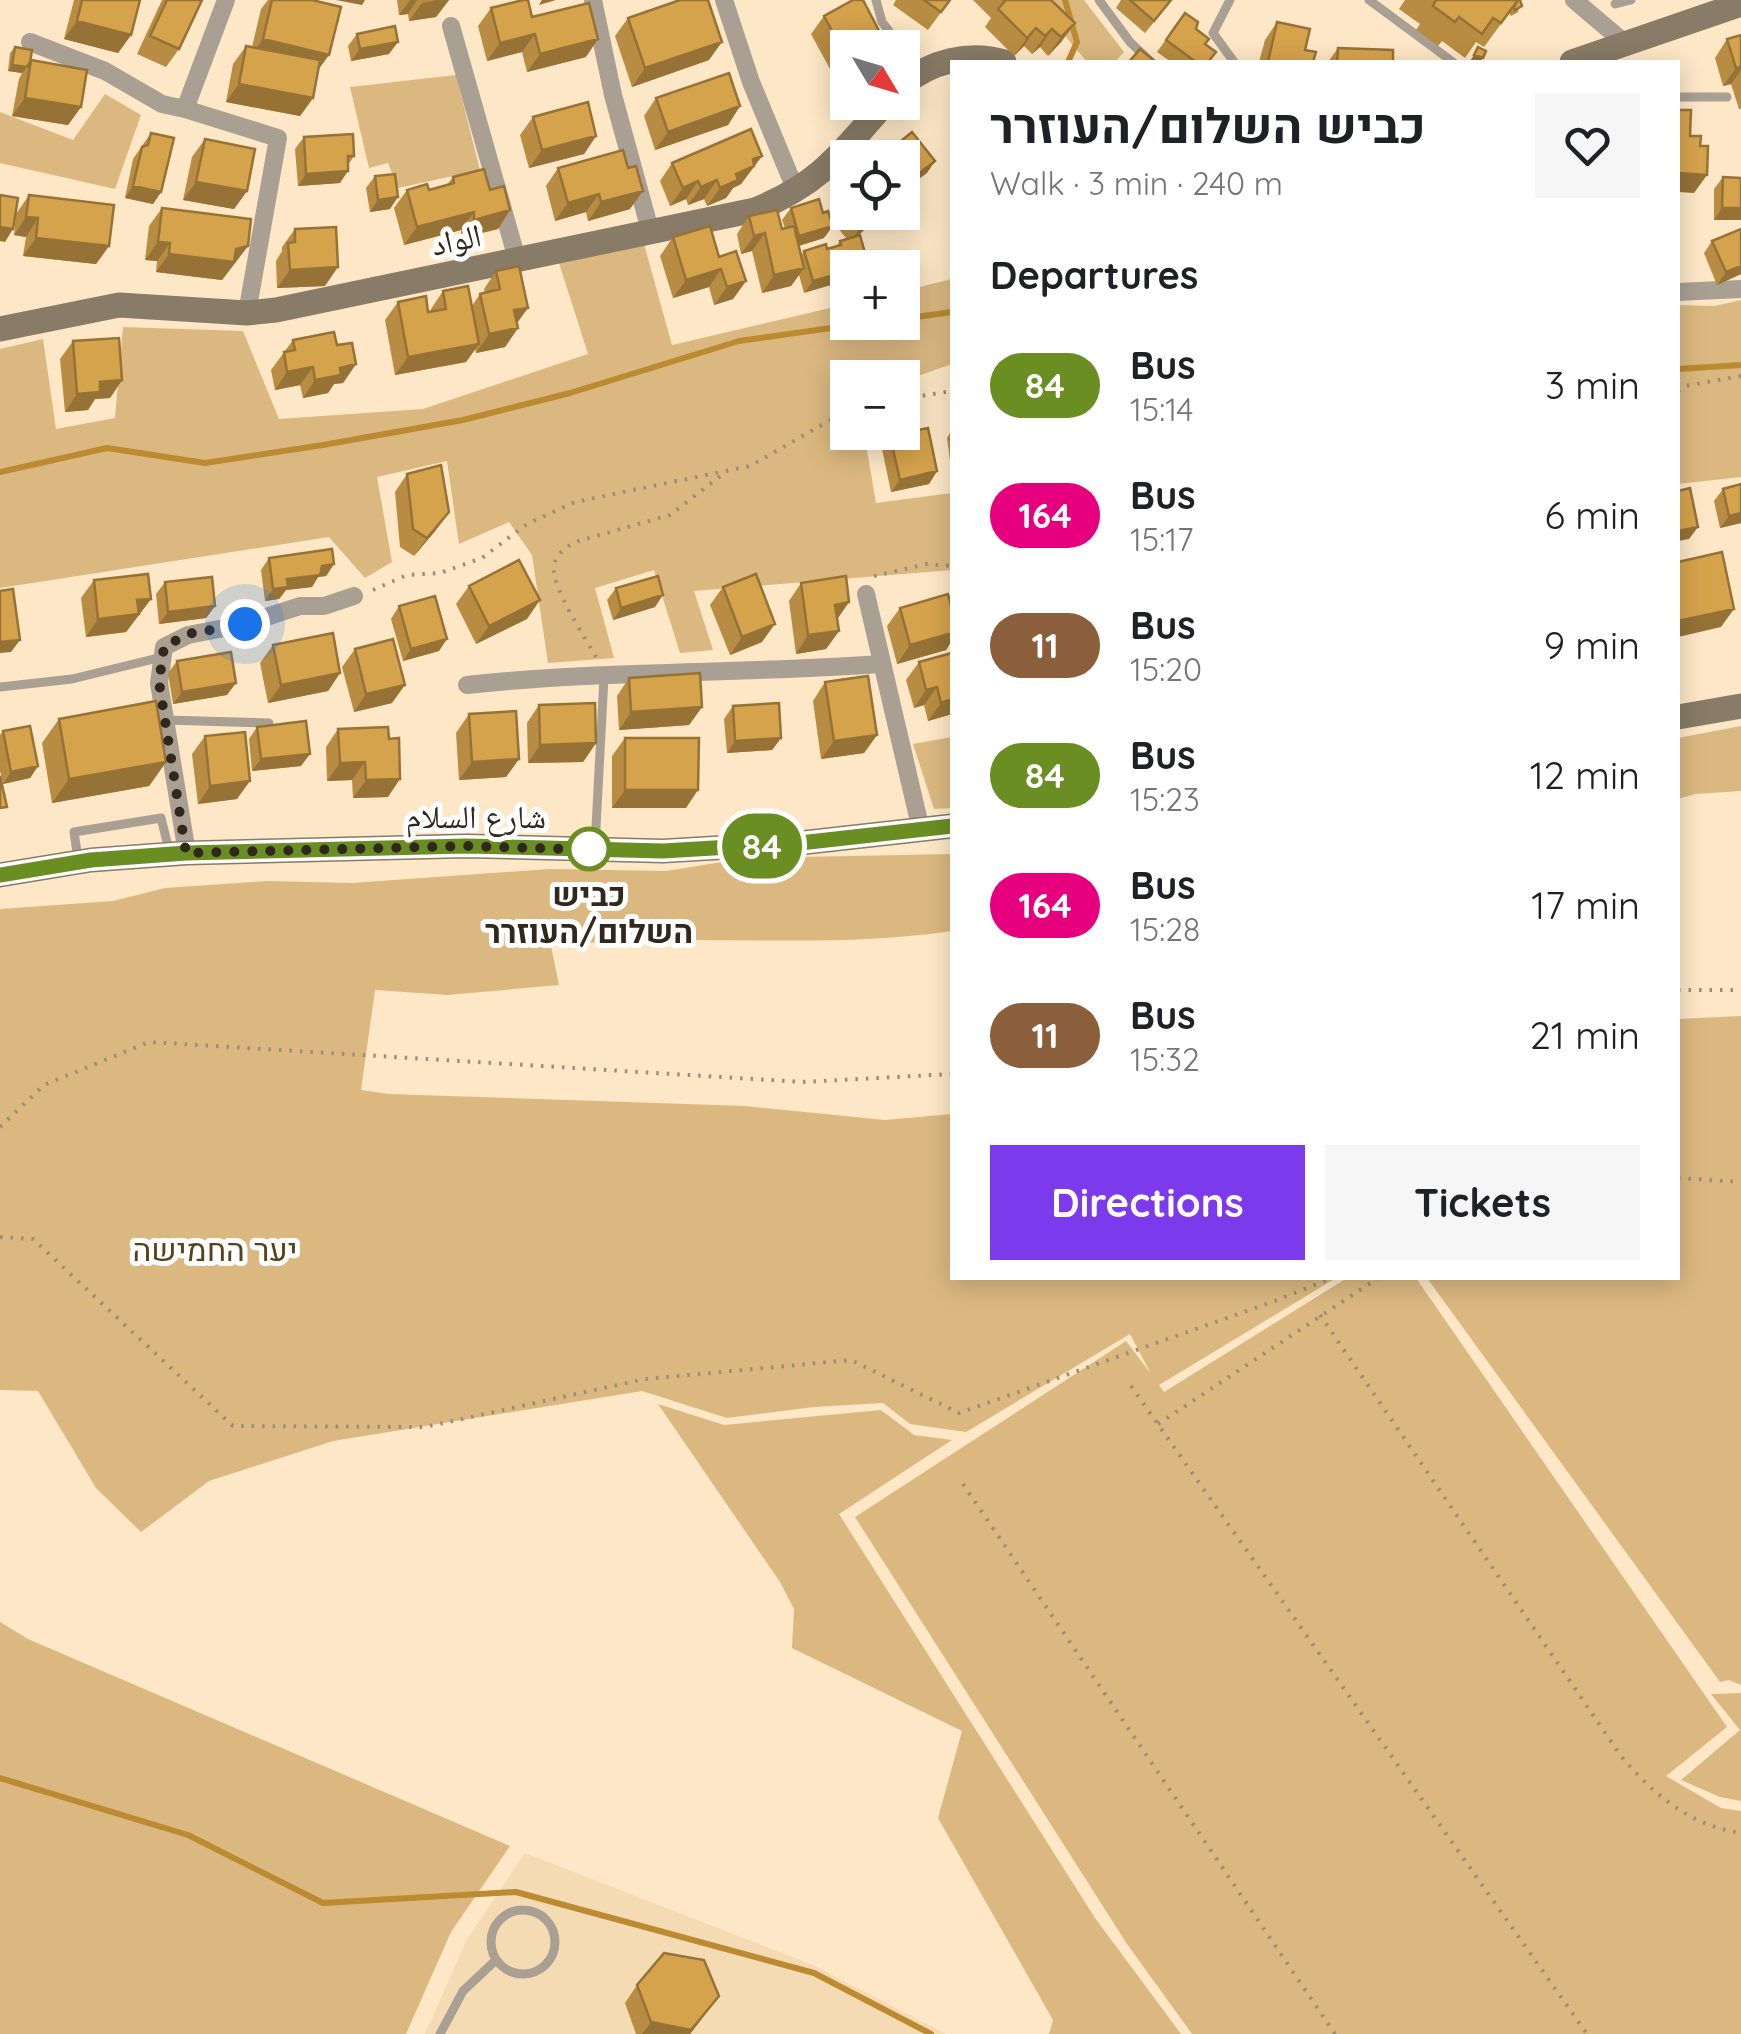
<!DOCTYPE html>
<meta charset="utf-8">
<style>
:root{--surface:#fff;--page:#f6f6f6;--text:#202124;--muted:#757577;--accent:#7c3aed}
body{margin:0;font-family:Quicksand,"Noto Naskh Arabic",Heebo,sans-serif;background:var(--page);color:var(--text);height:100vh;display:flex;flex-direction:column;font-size:38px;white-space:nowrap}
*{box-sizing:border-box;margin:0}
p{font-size:32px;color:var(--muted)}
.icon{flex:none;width:55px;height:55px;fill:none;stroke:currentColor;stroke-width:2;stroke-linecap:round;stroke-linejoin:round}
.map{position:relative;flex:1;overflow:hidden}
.side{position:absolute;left:950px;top:60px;width:730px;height:1220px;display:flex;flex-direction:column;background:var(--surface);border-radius:0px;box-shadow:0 5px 25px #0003}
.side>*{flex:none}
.badge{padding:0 20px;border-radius:32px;font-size:35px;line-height:65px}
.needle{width:65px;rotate:128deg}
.fabs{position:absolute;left:830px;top:30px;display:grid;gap:20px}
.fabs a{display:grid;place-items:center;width:90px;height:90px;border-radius:0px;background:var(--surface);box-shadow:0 5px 25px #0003;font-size:50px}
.you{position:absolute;width:50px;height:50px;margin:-25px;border:8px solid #fff;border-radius:50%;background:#1a73e8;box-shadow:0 0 0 15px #1a73e833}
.map>.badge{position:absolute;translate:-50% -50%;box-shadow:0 0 0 5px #fff}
h2{padding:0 40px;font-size:38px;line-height:90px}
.round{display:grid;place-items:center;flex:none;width:105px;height:105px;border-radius:0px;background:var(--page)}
.summary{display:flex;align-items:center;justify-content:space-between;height:170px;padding:0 40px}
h1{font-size:48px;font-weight:700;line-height:75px}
.action{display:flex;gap:20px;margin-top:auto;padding:20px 40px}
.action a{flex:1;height:115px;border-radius:0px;background:var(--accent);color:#fff;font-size:40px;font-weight:700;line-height:115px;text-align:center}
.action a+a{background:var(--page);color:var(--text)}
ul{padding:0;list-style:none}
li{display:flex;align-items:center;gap:30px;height:130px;padding:0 40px}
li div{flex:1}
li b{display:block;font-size:38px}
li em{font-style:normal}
li .badge{min-width:110px;font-weight:700;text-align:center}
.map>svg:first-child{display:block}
.built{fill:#f5dbb4}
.green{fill:#dbb880}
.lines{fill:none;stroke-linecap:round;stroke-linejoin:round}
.stream{stroke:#bb8a31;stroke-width:6}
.path{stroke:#9d8d76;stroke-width:4;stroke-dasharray:2.5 8;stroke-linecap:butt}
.lane{stroke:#a99f92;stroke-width:9}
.street{stroke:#a99f92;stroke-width:18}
.secondary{stroke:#887b67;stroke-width:25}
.wall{fill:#b88c42}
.shaded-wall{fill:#967236}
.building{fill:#d6a34d;stroke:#967236;stroke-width:2.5}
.line-casing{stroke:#fff;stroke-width:22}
.line{stroke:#6b8e23;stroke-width:15}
.walk{stroke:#30281c;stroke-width:10;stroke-dasharray:0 18}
.stop-dot{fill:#fff;stroke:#6b8e23;stroke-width:5}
.labels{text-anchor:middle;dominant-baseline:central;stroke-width:10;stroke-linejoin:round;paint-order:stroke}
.street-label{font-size:32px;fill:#30281c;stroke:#fff}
.stop-label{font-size:32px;font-weight:bold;fill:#30281c;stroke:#fff}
.park-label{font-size:32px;fill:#57421e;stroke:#fff}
</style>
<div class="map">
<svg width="1741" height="2034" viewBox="0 0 1741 2034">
<rect width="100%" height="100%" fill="#fde7c6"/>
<path class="built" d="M525,1853L813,1965L946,2034H425L466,1941Z"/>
<path class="green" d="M1035,0H1084L1124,52L1115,62H1087Z
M456,75L480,170L398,188L388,163L369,168L350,87Z
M105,94L141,115L115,189L0,163V112L73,140Z
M644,244L672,345L847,304L848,322H902L903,291L952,279V364L903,381L902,378H848V432L864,433L876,503L952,493V570L694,591L713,650L680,653L654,570L595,588L614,658L548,663L532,555L509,522L459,544L447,461L377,477L392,562L365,578L329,537L0,588V349L43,339L56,429L115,418L123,327L243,331L279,419L423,409L588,354L559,263Z
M1741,300V477L1678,484V305L1715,306Z
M1741,726V791L1695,794L1678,799V738Z
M952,737V808L934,809L913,744Z
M952,854V931C819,951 684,931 551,946L559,985L448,995L375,990L361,1090L389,1094L745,1106L885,1120L952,1114V1278H1336L1159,1385L1164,1392L1347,1278H1416L1727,1727L1666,1776L1721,1808L1741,1811V2034H1192L1127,1944L855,1517L1126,1341L1151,1374L1130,1334L966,1432L910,1424L883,1403L814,1407L727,1418L642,1391L333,1441L209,1481L141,1532L96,1488L38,1391L0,1390V909L113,901L165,888L267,881L352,883L550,869L666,871L747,858Z
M1741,1016V1685L1729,1680L1720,1682L1427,1278H1678V1019Z
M658,1404L724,1425L881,1410L914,1435L952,1440L839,1514L1095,1918L1181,2034H1049L1053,2020L938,1818L962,1731L792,1648L794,1609L780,1582Z
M0,1622L28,1639L510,1846L451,1932L406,2034H0Z
M1741,1693V1801L1720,1797L1681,1780L1740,1730L1711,1694Z"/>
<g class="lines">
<path class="stream" d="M1065,0L1077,42L1068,62
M902,319L952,312
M1678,369L1741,365
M0,472L107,448L205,463L323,445L463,420L570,393L739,341L874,322
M0,1778L188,1835L323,1903L516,1892L814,1973L931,2034"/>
<path class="path" d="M1678,391L1685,386L1741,376
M902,399L952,391
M874,576L927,564L952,566
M373,590L407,575L440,573L482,558L527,524L575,502L750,466L848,410
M596,657C585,637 551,587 554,566C556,554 565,548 575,542L670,515L723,474
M1678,990H1741
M0,1127L44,1085L149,1042L803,1082L952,1074
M1678,1178L1741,1182
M0,1237L33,1239L233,1426L425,1427L645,1379L851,1360L959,1413L1272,1302L1332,1278
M1320,1315L1621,1756C1654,1795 1689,1825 1741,1833
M1131,1386L1587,2034
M1158,1424L1378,1278
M963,1484L1335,2034"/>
<path class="lane" d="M876,0L882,22L902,48
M1099,0L1130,42L1151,62
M1230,0L1213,33L1234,62
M1369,0L1453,62
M1615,4L1631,0
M1678,97H1727
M0,687L72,679L162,657
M165,720L269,723
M595,846L604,677
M78,859L74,832L161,818L169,850
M491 1942a32 32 0 1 1 64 0a32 32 0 1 1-64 0Z
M440,2034L463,1991L496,1960"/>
<path class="street" d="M226,0L185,109L278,138L247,313
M593,0L613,95L650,230
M724,0L751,82L796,191
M1574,0L1626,44
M451,26L517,259
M30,42L105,71L162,104L185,109
M1678,292L1741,289
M866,594L921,830
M467,685C604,670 743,674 881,664
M187,853L159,683L164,647L188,635L245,624L300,606H324L354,596"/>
<path class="secondary" d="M1572,62L1741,4
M902,85C930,62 969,51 1004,62
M0,329L119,305L247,313L276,310L755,210C821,183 840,154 886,102
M1678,717L1741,706
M0,875L91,860L187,853L466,846L663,851L800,843L952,826"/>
</g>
<path class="wall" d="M74,0H140L131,35L118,53L64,39Z
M162,0H202L179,49L166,67L137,54Z
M268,0H312L318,70L313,98L300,116L226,102L233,64L246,46L252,47L261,9Z
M397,0H449L436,17L409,21L408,14L399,15Z
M896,0H950L928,30L893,5Z
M973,0H1051L1062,41L1048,56L1040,47L1032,54L1024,46L1014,56L985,27L991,18Z
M1121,0H1172L1145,33L1116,8Z
M1405,0H1520L1518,12L1511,16L1509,13L1484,47L1476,42L1465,58L1442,41L1438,46L1416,30L1420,24L1399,9Z
M491,8L532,17L586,57L527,72L522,52L487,61L478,26Z
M1185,13L1205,44L1208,62H1171L1157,52Z
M824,16L888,48H848V77L841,64L830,69L811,34Z
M628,18L709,60L632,87L615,36Z
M1277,22L1313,62H1259L1265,40Z
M357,34L389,54L351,61L348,46Z
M1741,35V109H1739L1731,84L1723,86L1715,58L1727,39Z
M15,47L81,107L68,125L12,116L19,79L22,73L8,71L10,53Z
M1338,48L1393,62H1328Z
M656,98L740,106L728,125L655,150L644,116Z
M533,117L596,136L584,154L529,168L520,135Z
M151,133L161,192L153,204L125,198L133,159Z
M304,137L354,156L348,165L340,183L298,186L295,149Z
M205,139L247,191L234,209L183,200L192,157Z
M762,156L741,184L733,188L726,198L707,206L704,199L688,205L686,199L670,206L660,181L672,163Z
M558,168L630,209L588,221L586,212L555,221L546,186Z
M375,176L390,209L370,212L366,188Z
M453,177L490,190L510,210L498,229L461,238V230L404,245L394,208L407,190H429L447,185Z
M1723,177L1741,178V220H1714V189Z
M29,195L109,246L96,264L23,256L26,237L14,235L16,214Z
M162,208L248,246L222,280L156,272L157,261L145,260L149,226Z
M791,208L824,238L799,246L801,255L804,251L827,249L836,247L840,241L847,239L836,226L848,212H880L874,221L859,235L804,293L799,275L791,286L762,293L752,251L741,254L737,234L749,216L782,229L785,228L782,220Z
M295,229L325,286L277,288L276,261L282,251V247Z
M1741,229V274L1717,285L1704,253L1712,241Z
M673,237L719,257L746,281L733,299L714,305L709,287L673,298L660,256Z
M496,271L518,328L505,347L476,353L475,349L466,362L395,375L385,320L398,302L431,311V309L443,291L472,306L480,294L485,293L484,289Z
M293,340L337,345L356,364L343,383L334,384L328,393L303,398L300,385L275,390L271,370Z
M73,341L122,380L110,398L95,399L88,410L65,412L60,359Z
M952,429V475L947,438Z
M890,436L937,471L929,484L891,492L882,449Z
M407,474L436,530L414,556L400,547L395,492Z
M1723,489L1741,523L1720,528L1714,501Z
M269,558L334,564L326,576L318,577L312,587L286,590L279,599L265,601L261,570Z
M94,580L151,599L126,632L86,637L81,598Z
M165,582L215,606L206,618L159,624L156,594Z
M801,583L849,602L837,619L839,631L826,649L796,654L789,601Z
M469,586L527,619L476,644L456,604Z
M723,587L762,642L730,655L710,605Z
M616,588L655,607L613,620L607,600Z
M399,606L439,651L403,661L391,619Z
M900,608L952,610V640L946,650L897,664L887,626Z
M273,645L340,673L328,691L268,703L260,663Z
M355,649L392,703L354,712L342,667Z
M952,653V714L928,721L924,705L914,708L906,680L919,662Z
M177,661L227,695L173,704L168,673Z
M629,678L702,707L689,725L619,730L617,696Z
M825,682L877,735L864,753L821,759L813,701Z
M539,705L596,743L583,762L528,763L527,723Z
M733,706L781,738L772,750L727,753L724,719Z
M469,714L519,759L506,777L459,780L456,733Z
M59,719L166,762L149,786L52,803L42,743Z
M257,727L301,766L252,771L249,739Z
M388,727V797L353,798L352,780L327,781L326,747L338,729Z
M3,731L38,766L30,778L3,784L0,771V735Z
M205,736L237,799L198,804L192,754Z
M625,738L686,808H612V756Z
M637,1985L719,1996L690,2034H636L625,2003Z"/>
<path class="shaded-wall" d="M336,0H365L362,5Z
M410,0H417L408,14L399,15Z
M437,0H449L436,17L409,21L422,3Z
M542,0H556L539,5Z
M77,21L131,35L118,53L64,39Z
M1075,23L1062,41L1048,56L1061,37Z
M1036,28L1024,46L1014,56L1027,38Z
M1052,29L1040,47L1032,54L1045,36Z
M535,34L522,52L487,61L500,43Z
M263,39L329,55L316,73L250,57Z
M598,39L586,57L527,72L540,54Z
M398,42L389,54L351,61L360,49Z
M722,42L709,60L632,87L645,68Z
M848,49V54L841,64L830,69L843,51Z
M1474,55L1483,58L1480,62L1470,61Z
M12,65L27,67L22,73L8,71Z
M1741,67V70L1731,84L1723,86L1736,68Z
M239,84L313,98L300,116L226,102Z
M25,98L81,107L68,125L12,116Z
M740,106L728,125L655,150L668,132Z
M596,136L584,154L529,168L542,150Z
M762,156L741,184L733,188L726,198L707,206L720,188L753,159Z
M935,161L927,173L902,192V187Z
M348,171L340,183L298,186L306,174Z
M1678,173L1707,175L1694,193L1678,192Z
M717,180L704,199L688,205L701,187Z
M698,181L686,199L670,206L683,188Z
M196,182L247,191L234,209L183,200Z
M133,186L161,192L153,204L125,198Z
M643,191L630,209L588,221L601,202Z
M599,194L586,212L555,221L568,203Z
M398,197L390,209L370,212L378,200Z
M1722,208H1741V220H1714Z
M510,210L498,229L461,238L474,220Z
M474,212L461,230L404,245L417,227Z
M879,212H880L874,221L850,242L859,230Z
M26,217L38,218L26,237L14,235Z
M833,226L824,238L791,248L799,236Z
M0,227L13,229L5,242L0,241Z
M765,233L752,251L741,254L754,236Z
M36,238L109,246L96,264L23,256Z
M158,242L170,243L157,261L145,260Z
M248,246L222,280L156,272L169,254L236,249Z
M1741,266V274L1717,285L1726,272Z
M338,267L325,286L277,288L290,270Z
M804,268L791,286L762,293L774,275Z
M721,269L709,287L673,298L686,280Z
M848,271V280L804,293L813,281Z
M746,281L733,299L714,305L727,287Z
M528,308L515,326L514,310Z
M518,328L505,347L476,353L489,334Z
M479,344L466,362L395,375L408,357Z
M356,364L343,383L334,384L328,393L303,398L315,380L340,368Z
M313,367L300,385L275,390L287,372Z
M122,380L110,398L95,399L88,410L65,412L77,394L100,382Z
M937,471L929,484L891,492L900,480Z
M449,512L436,530L414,556L427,538Z
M1741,513V523L1720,528L1729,516Z
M1698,527L1689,539L1678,541V531Z
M334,564L326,576L318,577L312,587L286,590L279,599L265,601L273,589L287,579L322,566Z
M663,595L655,607L613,620L621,608Z
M151,599L126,632L86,637L98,619L137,600Z
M540,600L527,619L476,644L489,626Z
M849,602L836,621L835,605Z
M215,606L206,618L159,624L168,612Z
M1734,609L1721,627L1678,637V621Z
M775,624L762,642L730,655L742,637Z
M839,631L826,649L796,654L808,635Z
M952,633V640L946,650L897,664L910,645Z
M447,639L439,651L403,661L411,649Z
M20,640L11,652L0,653V642Z
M340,673L328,691L268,703L281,685Z
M236,683L227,695L173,704L182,692Z
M405,685L392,703L354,712L366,694Z
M937,687L924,705L914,708L926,690Z
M952,699V714L928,721L941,703Z
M702,707L689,725L619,730L631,712Z
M877,735L864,753L821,759L834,741Z
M781,738L772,750L727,753L735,741Z
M596,743L583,762L528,763L540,745Z
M310,754L301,766L252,771L261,759Z
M519,759L506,777L459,780L472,762Z
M166,762L149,786L52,803L69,779Z
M365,762L352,780L327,781L340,763Z
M38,766L30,778L3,784L11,772Z
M400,779L388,797L353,798L366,780Z
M250,781L237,799L198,804L210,786Z
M625,790H698L686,808H612Z
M719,1996L690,2034H642L651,2022Z"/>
<path class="building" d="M82,0H140L131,35L77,21Z
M167,0H202L179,49L150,36Z
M272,0H312L341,7L329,55L263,39Z
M523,0H528L532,17L589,3L598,39L540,54L535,34L500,43L491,8Z
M680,0H708L722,42L645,68L628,18Z
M853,0H863L888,48H854L853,46L843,51L824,16Z
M924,0H950L941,12Z
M1004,0H1051L1075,23L1061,37L1052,29L1045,36L1036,28L1027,38L998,9L1005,1Z
M1130,0H1171L1154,21Z
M1436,0H1518L1501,23L1493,18L1482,34L1459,17L1455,22L1433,6Z
M1518,0H1520L1522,6L1515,10L1514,7Z
M1185,13L1198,22L1196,29L1209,39L1205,44L1216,52L1208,62H1196L1166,40Z
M1277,22L1310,29L1305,50L1316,52L1313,62H1268Z
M395,26L398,42L360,49L357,34Z
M1741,35V67L1736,68L1727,39Z
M246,46L320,60L313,98L239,84Z
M15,47L32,50L30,62L27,67L12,65Z
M1478,47L1486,51L1483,58L1474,55Z
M1338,48L1393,50V62H1337Z
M1140,49L1156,62H1129Z
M31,60L87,70L81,107L25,98Z
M729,73L740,106L668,132L656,98Z
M588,102L596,136L542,150L533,117Z
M1678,110H1691L1690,136H1701L1700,146H1708L1707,175L1678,173Z
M751,129L762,156L753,159L754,166L736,174L738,180L720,188L717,180L701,187L698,181L683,188L672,163Z
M912,132L935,161L902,187V158H880Z
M151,133L174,138L161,192L133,186L142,147L148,145Z
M353,134L354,156H348V171L306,174L304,137Z
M205,139L255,149L247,191L196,182Z
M623,150L628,168L636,166L643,191L601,202L599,194L568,203L558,168Z
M484,169L490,190L504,186L510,210L474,220V212L417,227L407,190L427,184L429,190L454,183L453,177Z
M395,174L398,197L378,200L375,176Z
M1723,177L1741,178V208H1722Z
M0,195L18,198L13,229L0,227Z
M29,195L114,205L109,246L36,238L38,218L26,217Z
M819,199L823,213L828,211L833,226L799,236L791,208Z
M162,208L251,219L248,246L236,249L234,262L169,254L170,243L158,242Z
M777,210L782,229L794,226L804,268L774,275L765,233L754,236L749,216Z
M848,212H879L859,230L845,214Z
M710,226L719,257L736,251L746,281L727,287L721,269L686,280L673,237Z
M336,227L338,267L290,270L288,243L295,242V229Z
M1741,229V266L1726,272L1712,241Z
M860,235L868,264L858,268H848V271L813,281L804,251L826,244L827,249L841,245L840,241Z
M519,266L528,308L514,310L518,328L489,334L480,294L500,289L496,271Z
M468,286L479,344L408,357L398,302L426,296L428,312L446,309L443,291Z
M334,332L337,345L352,343L356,364L340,368L341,375L315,380L313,367L287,372L284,352L295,350L293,340Z
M119,338L122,380L100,382V392L77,394L73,341Z
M928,428L937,471L900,480L890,436Z
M441,465L449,512L427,538L413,529L407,474Z
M1741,484V513L1729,516L1723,489Z
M1690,488L1698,527L1678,531V491Z
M332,549L334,564L322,566L320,575L287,579L288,587L273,589L269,558Z
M1722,552L1734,609L1678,621V562Z
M519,560L540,600L489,626L469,586Z
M148,574L151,599L137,600L139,614L98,619L94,580Z
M756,574L775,624L742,637L723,587Z
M658,576L663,595L621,608L616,588Z
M846,576L849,602L835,605L839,631L808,635L801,583Z
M212,577L215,606L168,612L165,582Z
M13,589L20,640L0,642V591Z
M948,594L952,610V633L910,645L900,608Z
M435,596L447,639L411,649L399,606Z
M333,633L340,673L281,685L273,645Z
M393,639L405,685L366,694L355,649Z
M231,652L236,683L182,692L177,661Z
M952,653V699L941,703L937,687L926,690L919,662Z
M700,673L702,707L631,712L629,678Z
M868,676L877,735L834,741L825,682Z
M156,701L166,762L69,779L59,719Z
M595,703L596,743L540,745L539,705Z
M779,703L781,738L735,741L733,706Z
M516,711L519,759L472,762L469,714Z
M306,721L310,754L261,759L257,727Z
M30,726L38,766L11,772L3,731Z
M388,727L389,739L399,738L400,779L366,780L365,762L340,763L338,729Z
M245,732L250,781L210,786L205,736Z
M625,738H699L698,790H625Z
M0,776L7,807L0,808Z
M664,1953L704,1960L719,1996L691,2030L651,2022L637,1985Z"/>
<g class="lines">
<defs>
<path id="line" d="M0,875L91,860L186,853L466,846L663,851L800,843L952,826"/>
</defs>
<use href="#line" class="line-casing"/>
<use href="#line" class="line"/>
<path class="walk" d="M245,624L188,634L164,647L159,682L186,853L466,846L595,850L589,849"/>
</g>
<circle class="stop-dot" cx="589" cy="849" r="20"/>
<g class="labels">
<g class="street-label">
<text transform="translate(456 239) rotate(-12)">الواد</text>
<text x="476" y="816">شارع السلام</text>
</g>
<g class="stop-label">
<text x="589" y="894">כביש<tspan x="589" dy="37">השלום/העוזרר</tspan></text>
</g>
<g class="park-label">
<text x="215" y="1249">יער החמישה</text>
</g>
</g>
</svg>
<div class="fabs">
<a><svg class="needle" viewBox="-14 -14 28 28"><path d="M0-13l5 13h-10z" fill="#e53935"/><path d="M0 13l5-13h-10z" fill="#757577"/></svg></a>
<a><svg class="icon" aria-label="locate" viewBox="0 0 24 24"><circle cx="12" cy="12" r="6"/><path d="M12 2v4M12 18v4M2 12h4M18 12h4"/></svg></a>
<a>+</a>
<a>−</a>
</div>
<div class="you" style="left:245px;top:624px"></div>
<b class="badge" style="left:762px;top:846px;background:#6b8e23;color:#fff">84</b>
<section class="side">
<div class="summary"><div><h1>כביש השלום/העוזרר</h1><p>Walk · 3 min · 240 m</p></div><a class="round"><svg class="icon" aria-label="heart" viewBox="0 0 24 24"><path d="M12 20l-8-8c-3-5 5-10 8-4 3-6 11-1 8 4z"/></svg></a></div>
<h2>Departures</h2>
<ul>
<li><span class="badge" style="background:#6b8e23;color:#fff">84</span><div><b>Bus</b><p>15:14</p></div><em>3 min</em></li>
<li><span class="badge" style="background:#e6007e;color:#fff">164</span><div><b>Bus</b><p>15:17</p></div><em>6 min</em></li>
<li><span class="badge" style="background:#8b5e3c;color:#fff">11</span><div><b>Bus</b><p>15:20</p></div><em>9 min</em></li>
<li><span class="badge" style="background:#6b8e23;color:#fff">84</span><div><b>Bus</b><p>15:23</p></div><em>12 min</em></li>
<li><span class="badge" style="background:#e6007e;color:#fff">164</span><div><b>Bus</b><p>15:28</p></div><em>17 min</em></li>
<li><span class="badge" style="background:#8b5e3c;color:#fff">11</span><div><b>Bus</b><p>15:32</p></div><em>21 min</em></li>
</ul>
<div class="action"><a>Directions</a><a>Tickets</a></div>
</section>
</div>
